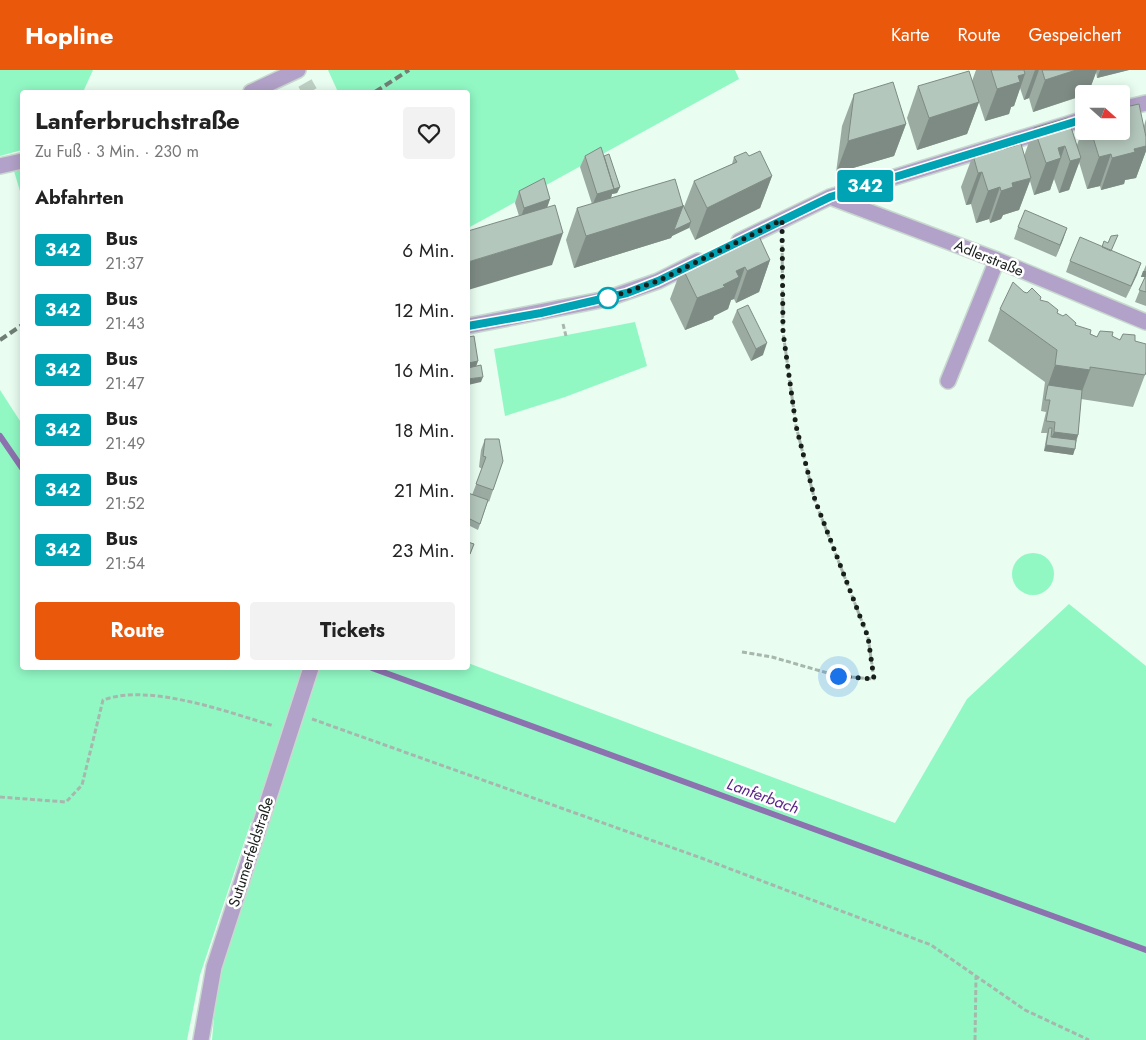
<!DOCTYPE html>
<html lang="de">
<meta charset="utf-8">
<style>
:root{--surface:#fff;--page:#f2f2f2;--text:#222;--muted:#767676;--accent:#ea580c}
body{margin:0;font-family:Jost,sans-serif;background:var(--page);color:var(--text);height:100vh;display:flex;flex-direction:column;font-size:19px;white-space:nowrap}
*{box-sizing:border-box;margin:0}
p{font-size:16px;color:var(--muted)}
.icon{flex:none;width:28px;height:28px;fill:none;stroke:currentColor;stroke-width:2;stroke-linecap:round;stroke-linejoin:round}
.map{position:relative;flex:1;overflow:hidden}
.drawer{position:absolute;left:20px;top:20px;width:450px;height:580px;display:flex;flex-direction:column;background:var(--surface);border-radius:5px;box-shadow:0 2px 12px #0003}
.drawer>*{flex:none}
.badge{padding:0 10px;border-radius:4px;font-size:18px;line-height:32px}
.needle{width:32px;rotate:111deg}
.tools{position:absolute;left:1075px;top:15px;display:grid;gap:10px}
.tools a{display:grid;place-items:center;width:55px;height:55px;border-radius:5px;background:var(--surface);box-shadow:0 2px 12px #0003;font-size:25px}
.you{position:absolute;width:25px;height:25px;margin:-12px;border:4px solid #fff;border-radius:50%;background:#1a73e8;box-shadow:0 0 0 8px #1a73e833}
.map>.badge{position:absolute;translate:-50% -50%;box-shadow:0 0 0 2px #fff}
h2{padding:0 15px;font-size:19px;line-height:45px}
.round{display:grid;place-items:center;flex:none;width:52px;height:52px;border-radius:5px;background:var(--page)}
.summary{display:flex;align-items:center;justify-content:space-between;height:85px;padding:0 15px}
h1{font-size:24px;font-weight:700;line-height:38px}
.action{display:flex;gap:10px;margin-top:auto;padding:10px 15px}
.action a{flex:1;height:58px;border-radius:5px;background:var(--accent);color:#fff;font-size:20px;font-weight:700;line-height:58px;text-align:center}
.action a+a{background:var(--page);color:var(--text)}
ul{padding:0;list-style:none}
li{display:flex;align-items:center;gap:15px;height:60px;padding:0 15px}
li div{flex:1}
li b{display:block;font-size:19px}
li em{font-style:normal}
li .badge{min-width:55px;font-weight:700;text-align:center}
header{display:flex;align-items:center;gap:30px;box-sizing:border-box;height:70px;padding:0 25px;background:var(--accent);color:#fff}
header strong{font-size:24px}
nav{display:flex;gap:28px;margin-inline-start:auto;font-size:18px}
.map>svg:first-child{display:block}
.green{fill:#91f8c4}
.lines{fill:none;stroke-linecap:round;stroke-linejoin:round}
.stream{stroke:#8c72ae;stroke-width:6}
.minor-tunnel{stroke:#bfd1c6;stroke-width:15;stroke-dasharray:15 8;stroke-linecap:butt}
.minor-casing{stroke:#c8d9cf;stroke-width:18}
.path{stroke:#a7b7ae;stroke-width:3;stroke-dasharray:5 2.5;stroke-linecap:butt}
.minor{stroke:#b2a1c8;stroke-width:15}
.rail{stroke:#717e76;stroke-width:4;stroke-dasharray:8 4;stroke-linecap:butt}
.wall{fill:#9baba2}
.shaded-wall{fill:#7e8b84}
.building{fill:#b4c7bc;stroke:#7e8b84}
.line-casing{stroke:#fff;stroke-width:11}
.line{stroke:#00a3b4;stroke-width:8}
.walk{stroke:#181f1b;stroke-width:5;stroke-dasharray:0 9}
.stop-dot{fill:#fff;stroke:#00a3b4;stroke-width:2.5}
.labels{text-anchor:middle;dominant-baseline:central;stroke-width:5;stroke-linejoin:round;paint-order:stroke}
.street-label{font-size:15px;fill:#181f1b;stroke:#fff}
.water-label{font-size:16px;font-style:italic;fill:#5b2589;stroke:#fff}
</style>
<header>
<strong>Hopline</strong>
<nav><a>Karte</a><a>Route</a><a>Gespeichert</a></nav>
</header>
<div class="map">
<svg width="1146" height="970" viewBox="0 0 1146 970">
<rect width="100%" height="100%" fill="#e9fdf1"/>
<path class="green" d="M0,0H93L83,22H22V80L0,86Z
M328,0H735L739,9L468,158V22H338Z
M22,99V128L14,101Z
M635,252L647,296L565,327L505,346L494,279Z
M0,320L22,354V598H468V593L895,753L967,629L1069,534L1146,596V970H212L217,914L264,757L251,752L200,905L187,970H0Z
M1012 504a21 21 0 1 1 42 0a21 21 0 1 1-42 0Z"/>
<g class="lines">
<path class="stream" d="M0,366L22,398
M372,598L1146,880"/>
<path class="minor-tunnel" d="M305,13L310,22"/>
<defs>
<path id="minor" d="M251,22L298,0
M1121,39L1146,33
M0,96L22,91
M830,127L997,190L1146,252
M739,171L830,127L1084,49
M468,256L606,229L658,211L698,191
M948,311L997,190
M201,970L214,897L311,598"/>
</defs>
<use href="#minor" class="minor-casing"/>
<path class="path" d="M563,254L566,266
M742,582L772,587L838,606L874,609L868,567L815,431L796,356L783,262L782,168
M312,649L704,789L931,875L1025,940L1089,970
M0,727L66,732L82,715L103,630C149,613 228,642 274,656
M975,970L976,907"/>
<use href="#minor" class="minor"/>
<path class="rail" d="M375,22L409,0
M0,270L22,255"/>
</g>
<path class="wall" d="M976,0H1129L1097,8L1096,2L1088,24L1033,42L1029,28L1024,30L1020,18L1014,36L1011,37L1009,44L985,51L972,11Z
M918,16L979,32L967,64L917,80L907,48Z
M854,24L906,54L894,86L836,103L842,56Z
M1146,49V81L1136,108L1125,110L1124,114L1101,120L1100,116L1087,119L1079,92L1069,120L1059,123L1054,109L1050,120L1034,125L1030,111L1019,140L1003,145L1001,149L990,153L989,149L976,153L971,134L966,135L961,117L973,85L1004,79L1024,86L1034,58L1077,75L1084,55V61H1121L1144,56Z
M585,86H604L620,117L617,123L612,124L611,128L683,135L684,137L694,111L732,94L734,87L749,86L772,106L760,138L695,170L689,157L672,166L671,168L574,198L566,170L577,138L592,134L580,97Z
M519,121L550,129L547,137L552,195L519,146L515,133Z
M1018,157L1067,158L1056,187L1014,169Z
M770,190L759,222L736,233L734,229L731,230L728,239L714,246L713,249L685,260L670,229L682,197Z
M1070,191L1141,193L1126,228L1066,202Z
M1146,195V236L1135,232L1145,207H1141Z
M1024,222L1075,256L1097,267L1112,266L1120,270L1135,271L1146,302L1133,337L1081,329L1078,365L1073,385L1044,381L1047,363H1041L1046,342L1041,341L1045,312L988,271L1000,239Z
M737,240L763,285L751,291L732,252Z
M485,369L503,391L489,432L488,431L478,460L468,455V423L472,425L482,399L479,397L481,380Z
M468,472L474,474L468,490Z"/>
<path class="shaded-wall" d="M1035,0H1039L1029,28L1024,30Z
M1076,0H1097L1088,24H1084V25L1033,42L1045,10Z
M1100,0H1129L1097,8Z
M1025,4L1014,36L1011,37L1009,44L985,51L997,19L1018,6Z
M979,32L967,64L917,80L929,48Z
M906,54L894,86L836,103L848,71Z
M1065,76L1050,120L1034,125L1046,93L1058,78Z
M1146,76V81L1136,108L1125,110L1124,114L1101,120L1112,88L1134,79Z
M1111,84L1100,116L1087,119L1099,87Z
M1081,88L1069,120L1059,123L1070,91Z
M982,102L971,134L966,135L978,103Z
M772,106L760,138L695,170L707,138Z
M1031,108L1019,140L1003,145L1001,149L990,153L1001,121L1012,113Z
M620,117L617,123L612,124L610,131L592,136L597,124Z
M1000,117L989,149L976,153L988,121Z
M550,129L546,141L520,150L524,138Z
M683,136L691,152L689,158L672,166L671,168L574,198L586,166Z
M1067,158L1063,170L1056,187L1060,175Z
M563,163L552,195L468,220V192Z
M770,190L759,222L736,233L747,201Z
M1141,193L1137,205L1126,228L1131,216Z
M745,197L734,229L731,230L728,239L714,246L713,249L685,260L697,228L736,201Z
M1143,201H1146V207H1141Z
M767,273L763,285L751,291L756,279Z
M478,291L474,303L468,304V293Z
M1055,295L1090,300L1078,332L1048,315Z
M483,307L481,312L468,315V309Z
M1054,362L1078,365L1074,376L1049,373Z
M1046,375L1075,379L1073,385L1044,381Z"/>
<path class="building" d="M991,0H1024L1025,4L1018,6L1020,12L997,19Z
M1042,0H1076L1045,10Z
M969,1L979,32L929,48L918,16Z
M893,12L906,54L848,71L854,24Z
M1139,34L1146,67V76L1134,79L1135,82L1112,88L1111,84L1099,87L1091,61H1121V38Z
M1068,48L1081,88L1070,91L1065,76L1058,78L1061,88L1046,93L1034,58Z
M1021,74L1031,108L1012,113L1013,117L1001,121L1000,117L988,121L982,102L978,103L973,85L1002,76L1004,79Z
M601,77L614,119L597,124L585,86Z
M760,81L772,106L707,138L694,111L737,92L734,87L746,82L749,86Z
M609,84L620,117L614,119L604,86Z
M544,108L550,129L524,138L519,121Z
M675,109L683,136L586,166L577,138Z
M555,135L563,163L468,192V161Z
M683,135L691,152L674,160L683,136Z
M1025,140L1067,158L1060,175L1018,157Z
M757,162L770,190L747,201L745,197L736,201L739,207L723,215L725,217L697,228L682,197Z
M1118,165L1111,181L1102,177L1104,171L1108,173L1111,166Z
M1080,167L1141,193L1131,216L1070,191Z
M1146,205V222L1139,220Z
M1013,212L1024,222L1027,223L1032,218L1041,227L1040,230L1048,232L1058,240L1057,243L1063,246L1066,244L1076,253L1075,255L1091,260L1090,264L1097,267L1100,261L1113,262L1112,266L1120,270L1123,264L1135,265V271L1146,274V302L1145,305L1090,297V300L1055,295L1057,280L1000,239Z
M748,235L767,273L756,279L737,240Z
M474,266L478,291L468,293V267Z
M481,295L483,307L468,309V298Z
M1048,315L1082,320L1078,365L1054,362L1055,352L1046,351L1050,330H1045Z
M1049,358H1052L1051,367L1076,370L1075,379L1046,375Z
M485,369H499L503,391L493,420L476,414L486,387L483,386Z
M468,423L488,430L480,454L468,448Z
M468,472L474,474L470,484L468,483Z"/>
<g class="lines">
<defs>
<path id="line" d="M468,256L541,243L627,223L658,211L830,127L1084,49"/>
</defs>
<use href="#line" class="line-casing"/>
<use href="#line" class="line"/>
<path class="walk" d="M608,228L606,229L658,211L782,150L783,262L796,356L815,430L868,567L874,609L838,606"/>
</g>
<circle class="stop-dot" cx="608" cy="228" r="10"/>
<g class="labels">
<g class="street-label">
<text transform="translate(989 188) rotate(22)">Adlerstraße</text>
<text transform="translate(251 782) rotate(-72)">Sutumerfeldstraße</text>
</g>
<g class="water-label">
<text transform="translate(763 726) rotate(20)">Lanferbach</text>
</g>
</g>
</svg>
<div class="tools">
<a><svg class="needle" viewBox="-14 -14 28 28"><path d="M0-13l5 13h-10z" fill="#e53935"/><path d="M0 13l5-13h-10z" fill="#767676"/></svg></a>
</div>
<div class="you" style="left:838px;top:606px"></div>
<b class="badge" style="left:865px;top:116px;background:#00a3b4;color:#fff">342</b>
<section class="drawer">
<div class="summary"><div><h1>Lanferbruchstraße</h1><p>Zu Fuß · 3 Min. · 230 m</p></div><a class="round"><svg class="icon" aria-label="heart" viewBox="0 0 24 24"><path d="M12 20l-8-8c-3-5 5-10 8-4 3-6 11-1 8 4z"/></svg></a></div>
<h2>Abfahrten</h2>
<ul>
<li><span class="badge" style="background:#00a3b4;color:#fff">342</span><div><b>Bus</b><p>21:37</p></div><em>6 Min.</em></li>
<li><span class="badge" style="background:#00a3b4;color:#fff">342</span><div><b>Bus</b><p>21:43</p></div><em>12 Min.</em></li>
<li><span class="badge" style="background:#00a3b4;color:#fff">342</span><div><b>Bus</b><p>21:47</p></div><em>16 Min.</em></li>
<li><span class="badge" style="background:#00a3b4;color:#fff">342</span><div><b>Bus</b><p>21:49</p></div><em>18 Min.</em></li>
<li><span class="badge" style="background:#00a3b4;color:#fff">342</span><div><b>Bus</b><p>21:52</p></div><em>21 Min.</em></li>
<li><span class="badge" style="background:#00a3b4;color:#fff">342</span><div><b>Bus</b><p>21:54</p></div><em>23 Min.</em></li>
</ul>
<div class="action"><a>Route</a><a>Tickets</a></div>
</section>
</div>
